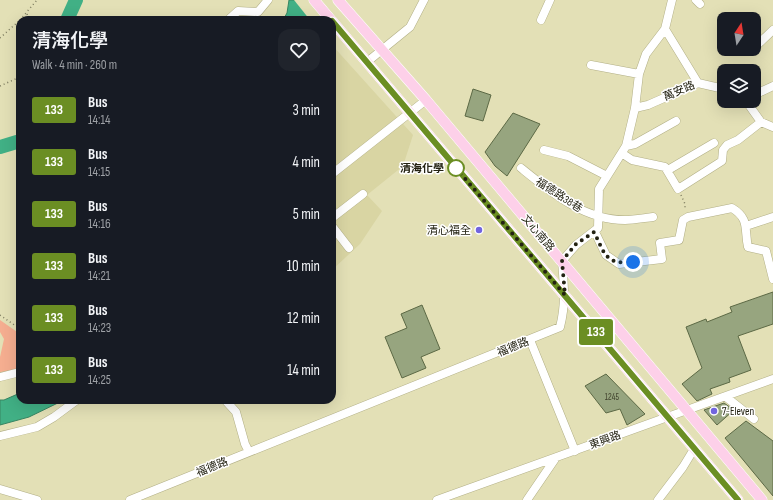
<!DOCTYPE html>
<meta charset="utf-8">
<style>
:root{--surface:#171b24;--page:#20242c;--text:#f1f3f6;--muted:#9ea1a6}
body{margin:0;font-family:"Sofia Sans Condensed","Noto Sans TC",sans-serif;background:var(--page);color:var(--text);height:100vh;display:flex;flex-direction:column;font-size:15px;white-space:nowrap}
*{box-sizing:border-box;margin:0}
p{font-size:13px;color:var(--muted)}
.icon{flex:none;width:22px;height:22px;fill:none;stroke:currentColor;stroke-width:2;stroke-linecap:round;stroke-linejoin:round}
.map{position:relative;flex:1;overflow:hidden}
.drawer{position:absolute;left:16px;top:16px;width:320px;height:388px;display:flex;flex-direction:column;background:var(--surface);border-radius:12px;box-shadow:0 4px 16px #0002}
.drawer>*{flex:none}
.badge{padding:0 8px;border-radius:3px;font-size:14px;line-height:26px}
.needle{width:26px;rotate:12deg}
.tools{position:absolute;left:717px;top:12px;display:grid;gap:8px}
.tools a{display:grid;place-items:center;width:44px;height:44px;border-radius:8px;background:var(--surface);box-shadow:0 4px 16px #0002;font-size:20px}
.you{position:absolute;width:20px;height:20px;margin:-10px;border:3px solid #fff;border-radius:50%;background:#1a73e8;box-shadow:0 0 0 6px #1a73e833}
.map>.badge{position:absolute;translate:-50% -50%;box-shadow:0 0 0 2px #fff}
.round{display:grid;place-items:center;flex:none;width:42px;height:42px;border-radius:12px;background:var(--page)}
.summary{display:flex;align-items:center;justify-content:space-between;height:68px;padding:0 16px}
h1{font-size:19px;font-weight:600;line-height:30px}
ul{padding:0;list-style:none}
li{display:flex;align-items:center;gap:12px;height:52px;padding:0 16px}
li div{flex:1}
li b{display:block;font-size:15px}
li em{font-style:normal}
li .badge{min-width:44px;font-weight:700;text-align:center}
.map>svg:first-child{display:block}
.built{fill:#d9d5a3}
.green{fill:#f5ae90}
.water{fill:#41b085;stroke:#388562}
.pier{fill:#e3e0b6}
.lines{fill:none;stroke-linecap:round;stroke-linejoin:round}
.river{stroke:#41b085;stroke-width:14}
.building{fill:#97a57f;stroke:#5c6945}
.minor-casing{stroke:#b2af86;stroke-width:9}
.major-casing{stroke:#fff;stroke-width:11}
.path{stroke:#7f7d61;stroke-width:1.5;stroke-dasharray:1 3;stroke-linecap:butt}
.minor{stroke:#fff;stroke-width:8}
.major{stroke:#fdd0e9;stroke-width:10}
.line-casing{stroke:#fff;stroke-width:9}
.line{stroke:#6b8e23;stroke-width:6}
.walk{stroke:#232212;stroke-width:4;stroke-dasharray:0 7.2}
.stop-dot{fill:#fff;stroke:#6b8e23;stroke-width:2}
.poi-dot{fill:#7164df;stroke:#fff;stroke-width:1.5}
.labels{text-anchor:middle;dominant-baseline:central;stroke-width:3;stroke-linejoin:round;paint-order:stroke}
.number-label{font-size:9px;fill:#40432d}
.street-label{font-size:11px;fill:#232212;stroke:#fff}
.stop-label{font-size:11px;font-weight:bold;fill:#232212;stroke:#fff;text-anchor:end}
.poi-label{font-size:11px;fill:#232212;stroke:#fff;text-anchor:end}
</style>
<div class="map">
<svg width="773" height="500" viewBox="0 0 773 500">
<rect width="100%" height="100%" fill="#e3e0b6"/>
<path class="built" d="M332,45L413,135L403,166L367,195L382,211L360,244L332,270Z"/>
<path class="green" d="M0,320L20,334V367L14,371L0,372V357L4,339L0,332Z"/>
<path class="water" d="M289,0H324L310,20H283L287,13Z
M20,393V400H64L29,417L0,425V400H4Z"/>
<path class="pier" d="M294,0H326L313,20H310Z"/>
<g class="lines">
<path class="river" d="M67,20L76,0
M0,147L20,141"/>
</g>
<path class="building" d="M473,89L491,95L483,121L465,116Z
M513,113L540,124L507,176L495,166L485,152Z
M773,292V324L738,336L751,370L729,378L730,382L710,389L712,394L697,401L682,384L702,368L686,327L706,319L707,322L732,312L730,307Z
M422,305L440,349L421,357L426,368L402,378L385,337L407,328L401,314Z
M606,374L645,414L627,425L620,409L606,413L585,386Z
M724,403L734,410L717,425L704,410Z
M746,421L773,441V496L725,438Z"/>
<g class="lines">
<defs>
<path id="minor" d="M696,0L700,4
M228,20L238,11L258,12L268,0
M541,20L550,0
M665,29L698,83
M755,47L773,30
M367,62L410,27L424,0
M591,65L639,74
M754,95L773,86
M746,101L761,122L773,127
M635,108L648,105L698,83L724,89
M626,146L635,144L676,121
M544,150L568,156L607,176
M623,154L632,160L665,167L678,189L722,161L723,150L727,145L738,140L761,122
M521,168C552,193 584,220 625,220C634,220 644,218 653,217
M668,170L714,143
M332,174L426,100
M332,218L363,194
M332,226L349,248
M746,226L773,217
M595,232L606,255L619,264L662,259L660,243L679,240L683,220L688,217L732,208C750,219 744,229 748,247L766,251L773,279
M530,340L575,451
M0,377L20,372
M726,397L754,419
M225,400L236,412L245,444L249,452
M0,436L37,427L54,417L77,400
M0,489L37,500
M130,500L560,327C566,304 564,284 562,261L576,245L598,228L599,189L626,146L635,108L639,74L646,54L665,29L672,0
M437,500L773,379
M527,500L555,459
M658,500L683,467L694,449"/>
<path id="major" d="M314,0L331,20
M338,0L426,100L762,500
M332,21L738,500"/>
</defs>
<use href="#minor" class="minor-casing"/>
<use href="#major" class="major-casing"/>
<path class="path" d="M27,14L29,20
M20,20L37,0
M0,38L20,20
M0,86L20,77
M681,195L685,204V210
M0,315L20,329"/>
<use href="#minor" class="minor"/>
<use href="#major" class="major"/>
</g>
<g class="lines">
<defs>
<path id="line" d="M332,21L738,500"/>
</defs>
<use href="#line" class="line-casing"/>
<use href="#line" class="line"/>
<path class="walk" d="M456,168L565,295L562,261L576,244L594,232C605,254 605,265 633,262"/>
</g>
<circle class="stop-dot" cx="456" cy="168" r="8"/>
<g class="poi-dot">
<circle cx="479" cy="230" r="4"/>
<circle cx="714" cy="411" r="4"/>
</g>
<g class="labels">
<g class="number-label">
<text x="612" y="397">1245</text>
</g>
<g class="street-label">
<text transform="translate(679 91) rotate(-23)">萬安路</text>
<text transform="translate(559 195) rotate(33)">福德路38巷</text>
<text transform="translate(538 233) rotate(50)">文心南路</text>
<text transform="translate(513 347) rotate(-22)">福德路</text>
<text transform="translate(605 440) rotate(-20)">東興路</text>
<text transform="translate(212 467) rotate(-22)">福德路</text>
</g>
<g class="stop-label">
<text x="444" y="168">清海化學</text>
</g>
<g class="poi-label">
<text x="471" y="230">清心福全</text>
<text x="722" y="411" text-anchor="start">7-Eleven</text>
</g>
</g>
</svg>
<div class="tools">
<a><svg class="needle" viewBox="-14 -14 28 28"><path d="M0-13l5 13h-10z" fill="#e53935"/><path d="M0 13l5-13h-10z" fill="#9ea1a6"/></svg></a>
<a><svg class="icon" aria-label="layers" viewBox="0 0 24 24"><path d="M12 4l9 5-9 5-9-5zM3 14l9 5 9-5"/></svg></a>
</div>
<div class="you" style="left:633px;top:262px"></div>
<b class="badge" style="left:596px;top:332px;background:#6b8e23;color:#fff">133</b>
<section class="drawer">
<div class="summary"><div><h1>清海化學</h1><p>Walk · 4 min · 260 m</p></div><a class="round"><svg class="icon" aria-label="heart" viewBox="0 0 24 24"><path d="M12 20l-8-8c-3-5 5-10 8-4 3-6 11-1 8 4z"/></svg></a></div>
<ul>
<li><span class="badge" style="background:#6b8e23;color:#fff">133</span><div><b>Bus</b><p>14:14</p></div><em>3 min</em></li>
<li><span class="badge" style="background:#6b8e23;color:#fff">133</span><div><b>Bus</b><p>14:15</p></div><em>4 min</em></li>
<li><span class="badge" style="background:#6b8e23;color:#fff">133</span><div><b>Bus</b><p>14:16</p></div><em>5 min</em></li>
<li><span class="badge" style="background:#6b8e23;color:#fff">133</span><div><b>Bus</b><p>14:21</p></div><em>10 min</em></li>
<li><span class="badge" style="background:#6b8e23;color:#fff">133</span><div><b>Bus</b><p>14:23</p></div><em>12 min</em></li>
<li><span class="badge" style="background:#6b8e23;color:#fff">133</span><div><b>Bus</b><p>14:25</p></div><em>14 min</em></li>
</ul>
</section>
</div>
